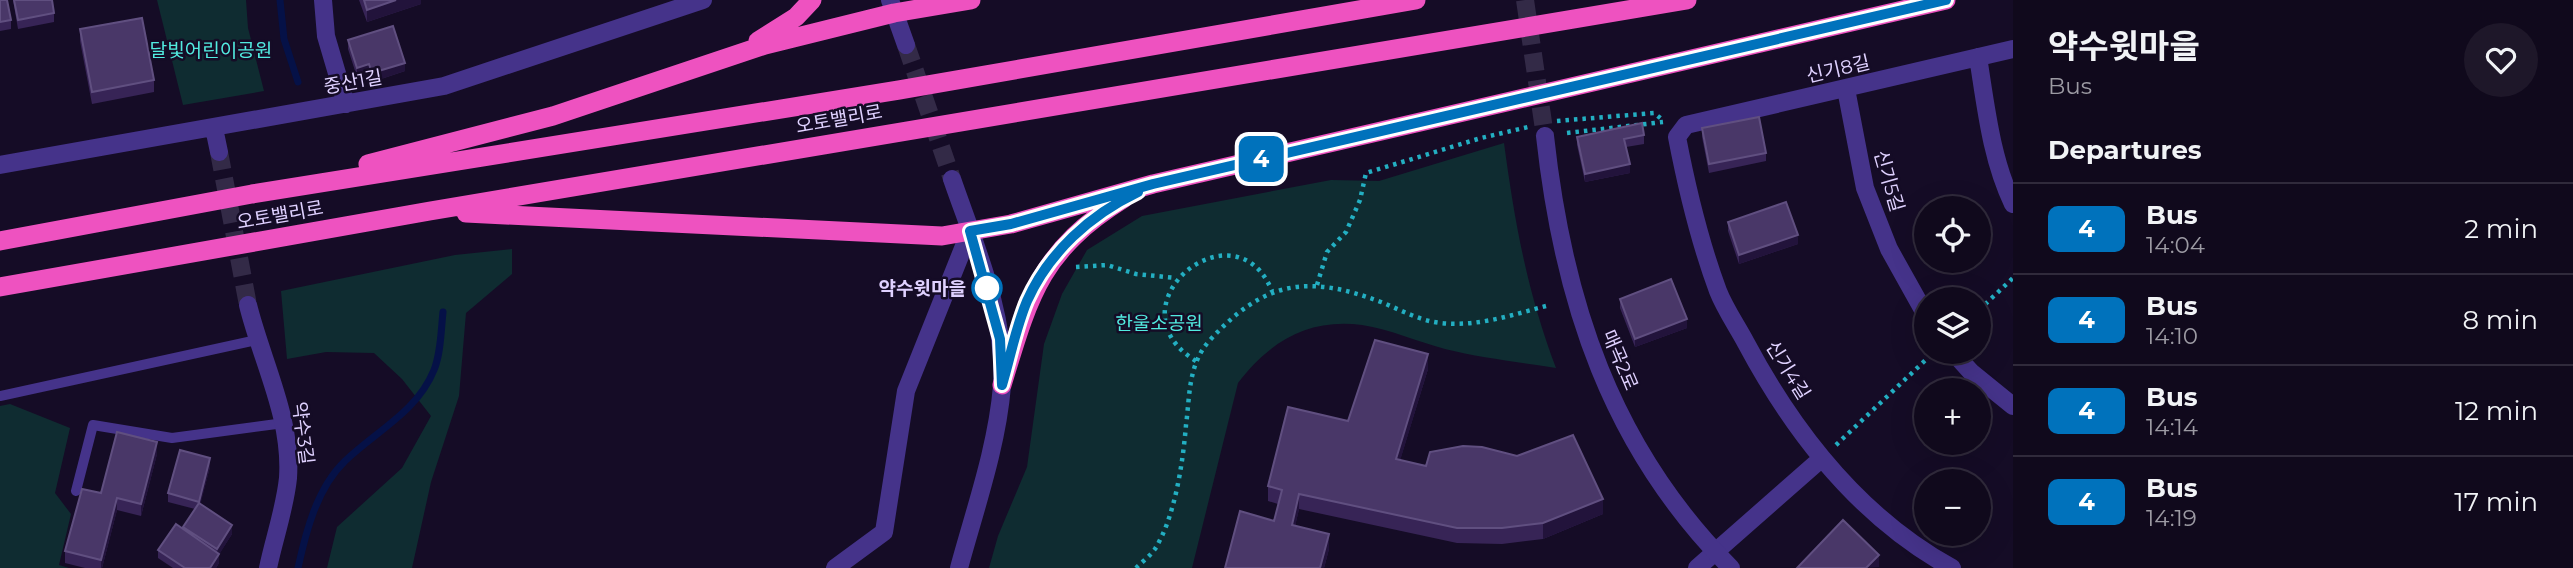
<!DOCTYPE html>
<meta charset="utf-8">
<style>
:root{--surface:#10091c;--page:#1e1729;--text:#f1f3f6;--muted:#9c9aa3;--line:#302a3b}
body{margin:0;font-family:Montserrat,"Noto Sans KR",sans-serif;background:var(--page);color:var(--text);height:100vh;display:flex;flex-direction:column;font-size:26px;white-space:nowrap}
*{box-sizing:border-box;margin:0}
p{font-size:23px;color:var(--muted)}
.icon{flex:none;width:38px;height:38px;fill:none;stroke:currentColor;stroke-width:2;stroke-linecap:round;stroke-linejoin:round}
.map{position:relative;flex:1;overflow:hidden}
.drawer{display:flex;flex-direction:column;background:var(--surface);width:560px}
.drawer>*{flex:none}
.badge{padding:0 14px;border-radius:10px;font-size:24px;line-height:46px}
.fabs{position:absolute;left:1914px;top:196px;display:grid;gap:14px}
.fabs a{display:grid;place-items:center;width:77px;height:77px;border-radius:50%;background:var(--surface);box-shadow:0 7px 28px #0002,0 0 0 2px var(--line);font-size:35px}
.map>.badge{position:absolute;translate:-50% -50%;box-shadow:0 0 0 4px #fff}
h2{padding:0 35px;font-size:26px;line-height:63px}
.round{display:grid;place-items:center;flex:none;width:74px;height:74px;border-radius:37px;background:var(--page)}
.summary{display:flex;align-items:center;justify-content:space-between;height:119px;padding:0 35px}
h1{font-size:33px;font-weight:700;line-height:52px}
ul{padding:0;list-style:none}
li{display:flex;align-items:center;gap:21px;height:91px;padding:0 35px;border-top:2px solid var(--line)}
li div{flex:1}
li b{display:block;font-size:26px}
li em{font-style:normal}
li .badge{min-width:77px;font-weight:700;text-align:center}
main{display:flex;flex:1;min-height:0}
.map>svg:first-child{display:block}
.green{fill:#0f2c31}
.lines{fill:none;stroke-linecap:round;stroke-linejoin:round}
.stream{stroke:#051147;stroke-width:7}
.minor-tunnel{stroke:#332a47;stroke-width:18;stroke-dasharray:18 9;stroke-linecap:butt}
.tertiary-tunnel{stroke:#332a47;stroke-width:18;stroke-dasharray:18 9;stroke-linecap:butt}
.path{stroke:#23afc2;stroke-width:4.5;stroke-dasharray:3.5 5;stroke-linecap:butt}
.service{stroke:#45338a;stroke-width:10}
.minor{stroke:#45338a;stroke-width:18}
.tertiary{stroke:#45338a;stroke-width:18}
.trunk{stroke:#ee52c0;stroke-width:19}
.wall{fill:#372456}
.shaded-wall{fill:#22133b}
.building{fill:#493768;stroke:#604f80;stroke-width:2}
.line-casing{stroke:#fff;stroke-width:16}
.line{stroke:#0072bc;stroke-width:10}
.stop-dot{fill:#fff;stroke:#0072bc;stroke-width:3.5}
.labels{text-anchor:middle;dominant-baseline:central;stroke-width:5;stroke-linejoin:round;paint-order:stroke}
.park-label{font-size:19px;fill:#52ebe0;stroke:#150c26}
.street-label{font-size:19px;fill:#dfd1ff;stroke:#150c26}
.stop-label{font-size:19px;font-weight:bold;fill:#dfd1ff;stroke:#150c26;text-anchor:end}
</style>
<main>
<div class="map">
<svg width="2013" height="568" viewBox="0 0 2013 568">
<rect width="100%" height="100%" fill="#150c26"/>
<path class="green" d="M157,0H246L248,28L264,91L183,105Z
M1504,143C1515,224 1527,291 1556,368C1519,362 1481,358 1445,349C1418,342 1390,329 1362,325C1308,318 1269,342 1238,383L1192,568H989L998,536L1027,467L1044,344L1062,294L1087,250L1142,216L1331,180L1379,181Z
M512,249V274L466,313L459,396L431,482L412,568H327L337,527L402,468L431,416L402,379L374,353L326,352L287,359L281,291L455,255Z
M10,404L70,428L55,493L71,514L59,565L69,568H0V406Z"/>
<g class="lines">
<path class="stream" d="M280,0L284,39L298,82
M298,568C306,531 317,488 345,461C376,431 417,412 434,370C441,353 441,330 443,312"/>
<path class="minor-tunnel" d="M219,152L248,305"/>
<path class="tertiary-tunnel" d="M1525,0L1545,136
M906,45L952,179"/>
<path class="path" d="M1557,121L1654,113L1664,121
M1567,133L1663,122
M1076,267L1107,265L1136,274L1176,278
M1317,285L1327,252L1346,232L1360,200L1366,173L1481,138L1528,127
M1979,310L2013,278
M1196,361C1106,306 1235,200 1272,291
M1836,445L1934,352
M1136,568C1142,562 1150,556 1155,549C1175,517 1183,462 1186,425C1190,395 1188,364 1210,340C1264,281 1307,274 1381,302C1401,310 1420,321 1441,323C1477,327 1512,315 1546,306"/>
<path class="service" d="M0,396L257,340
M76,491L93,425L172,438L284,423"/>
<path class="minor" d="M323,0L326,36L346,104
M1978,57C1986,107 1991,158 2013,204
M1846,89L1865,188L1889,249L1927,317
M214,128L219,152
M0,165L444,86L703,0
M248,305C262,362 292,417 288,478C285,508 274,539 268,568
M1953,352L1971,372L2013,406
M835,568L884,532L906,391L970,231
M1697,568L1821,459
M1952,568C1861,518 1794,433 1746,343C1737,326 1725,309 1718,291C1699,240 1687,189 1677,137L1686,125L2013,49"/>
<path class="tertiary" d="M890,0L906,45
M1545,136C1563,301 1611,448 1731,568
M952,179C974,243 1007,317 1002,386C997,447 975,509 959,568"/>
<path class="trunk" d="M758,41L796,17L812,0
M368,164L553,116L765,45L894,13L971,0
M466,213L942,236L1011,224L1153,184L1946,0
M0,241L252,194L899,90L1416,0
M0,287L430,211L1687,0
M1002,385C1029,296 1040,251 1123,199"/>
</g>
<path class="wall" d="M0,0L11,20V29L0,31Z
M13,0H52L54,13V22L18,29Z
M359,0H421V4L367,22Z
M80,29L154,80V92L92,104L80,41Z
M348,40L405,71L372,82L369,73L357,77L348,49Z
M1702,128L1766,153V161L1709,173L1702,137Z
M1644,135V144L1626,147L1630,173L1585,182L1577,145V137Z
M1728,222L1798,244L1739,264L1728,231Z
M1620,299L1687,328L1635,347L1620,308Z
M1428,369L1400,460L1603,514L1543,539L1502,544L1457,543L1299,509L1295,526L1329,549L1324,568H1225L1274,521L1278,504L1268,501V486L1348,421Z
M157,454L141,516L117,510L102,568H85L65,563V551L101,493Z
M210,467L200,504L232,534L219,554V563L216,568H173L158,558V550L183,530V527L195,509L168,502V493Z"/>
<path class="shaded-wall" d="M396,0H421V4L367,22V10Z
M405,63V71L372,82V73Z
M369,64V73L357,77V68Z
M1630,164V173L1585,182V174Z
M1798,235V244L1739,264V255Z
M1687,319V328L1635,347V339Z
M1428,354V369L1396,474V459Z
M157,442V454L141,516V504Z
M210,458V467L199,510V502Z
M1299,494V509L1292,540V525Z
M117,498V510L102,568H101V560Z
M1603,499V514L1543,539V523Z
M232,525V534L217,558V549Z
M1329,534V549L1324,568H1320Z
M219,554V563L216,568H210Z
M1879,555V567L1866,568Z"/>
<path class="building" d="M0,0H7L11,20L0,22Z
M14,0H52L54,13L18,20Z
M364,0H396L367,10Z
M142,18L154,80L92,92L80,29Z
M393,26L405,63L372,73L369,64L357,68L348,40Z
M1759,117L1766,153L1709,164L1702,128Z
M1642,123L1644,135L1624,139L1630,164L1585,174L1577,137Z
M1786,202L1798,235L1739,255L1728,222Z
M1671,279L1687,319L1635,339L1620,299Z
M1375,340L1428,354L1396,459L1426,466L1430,452L1463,446L1482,447L1517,456L1573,435L1603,499L1543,523L1502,528H1457L1299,494L1292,525L1329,534L1320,568H1225L1240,511L1274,521L1282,490L1268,486L1288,407L1348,421Z
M117,432L157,442L141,504L117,498L101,560L65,551L82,489L101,493Z
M180,450L210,458L199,502L168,493Z
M199,503L232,525L217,549L183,527Z
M1843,520L1879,555L1866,568H1797Z
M176,524L219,554L210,568H185L158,550Z"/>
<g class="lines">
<defs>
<path id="line" d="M1138,192C1090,215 1049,252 1027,301C1016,327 1010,358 1002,385L1000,339L970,231L1011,224L1153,184L1946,0"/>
</defs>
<use href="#line" class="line-casing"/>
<use href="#line" class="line"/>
</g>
<circle class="stop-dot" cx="987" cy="288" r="14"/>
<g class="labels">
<g class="park-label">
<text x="211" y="50">달빛어린이공원</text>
<text x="1159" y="323">한울소공원</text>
</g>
<g class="street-label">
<text transform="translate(1838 69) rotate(-13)">신기8길</text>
<text transform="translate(353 82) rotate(-10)">중산1길</text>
<text transform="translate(839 119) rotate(-10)">오토밸리로</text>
<text transform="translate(1889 181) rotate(74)">신기5길</text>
<text transform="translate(280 215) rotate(-10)">오토밸리로</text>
<text transform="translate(1620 360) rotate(67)">매곡2로</text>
<text transform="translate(1788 370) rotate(58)">신기4길</text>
<text transform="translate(303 433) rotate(83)">약수3길</text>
</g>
<g class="stop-label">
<text x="966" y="288">약수윗마을</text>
</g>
</g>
</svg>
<div class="fabs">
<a><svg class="icon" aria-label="locate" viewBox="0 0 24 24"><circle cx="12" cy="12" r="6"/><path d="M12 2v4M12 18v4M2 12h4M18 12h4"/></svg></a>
<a><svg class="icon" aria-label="layers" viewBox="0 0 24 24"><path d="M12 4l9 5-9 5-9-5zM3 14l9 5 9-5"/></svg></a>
<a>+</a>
<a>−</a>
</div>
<b class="badge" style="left:1261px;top:159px;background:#0072bc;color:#fff">4</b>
</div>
<section class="drawer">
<div class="summary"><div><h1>약수윗마을</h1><p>Bus</p></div><a class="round"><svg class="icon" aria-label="heart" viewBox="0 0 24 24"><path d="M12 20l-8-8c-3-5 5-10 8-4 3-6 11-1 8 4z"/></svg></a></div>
<h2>Departures</h2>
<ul>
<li><span class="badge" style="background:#0072bc;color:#fff">4</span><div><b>Bus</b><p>14:04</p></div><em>2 min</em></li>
<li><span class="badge" style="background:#0072bc;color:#fff">4</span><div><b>Bus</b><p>14:10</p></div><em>8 min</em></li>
<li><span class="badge" style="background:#0072bc;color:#fff">4</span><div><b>Bus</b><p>14:14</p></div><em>12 min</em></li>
<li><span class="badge" style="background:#0072bc;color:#fff">4</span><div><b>Bus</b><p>14:19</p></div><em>17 min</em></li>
</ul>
</section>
</main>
